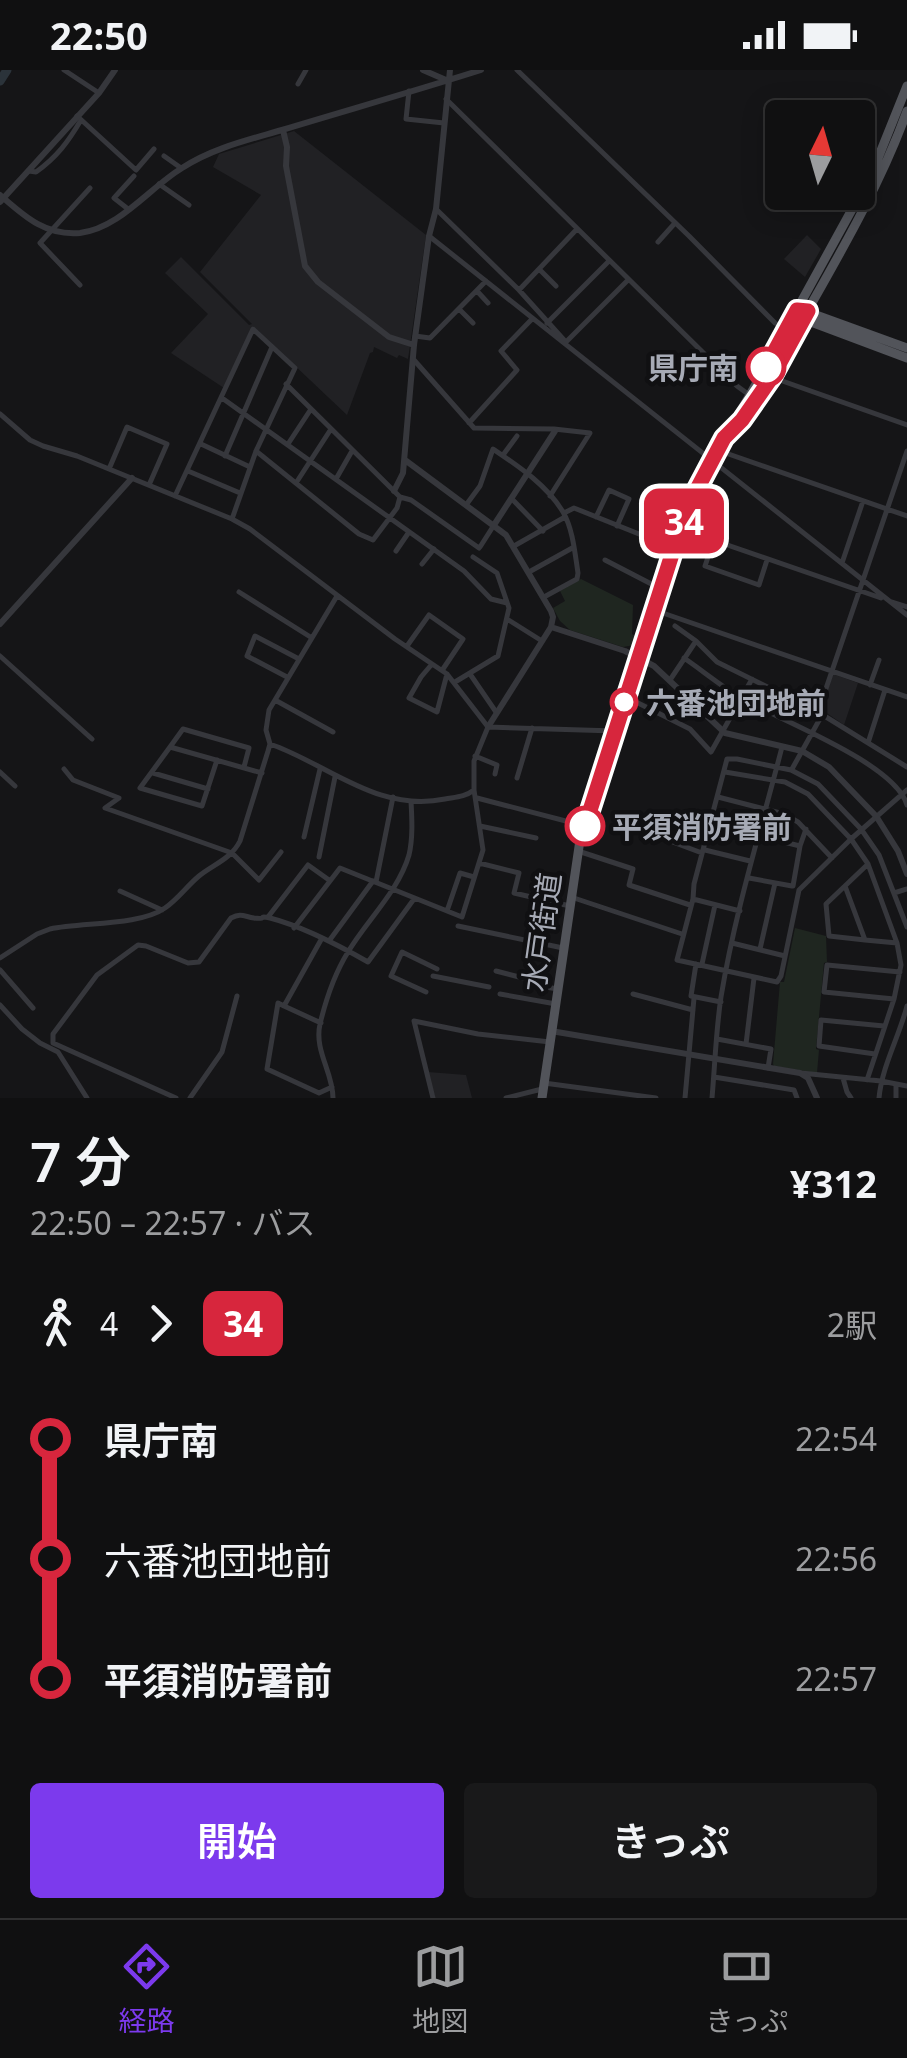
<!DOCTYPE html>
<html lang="ja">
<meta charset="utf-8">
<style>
:root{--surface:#101011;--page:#19191a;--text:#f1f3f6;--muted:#9c9d9f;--line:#303031;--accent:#7c3aed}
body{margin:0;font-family:"Noto Sans","Noto Sans JP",sans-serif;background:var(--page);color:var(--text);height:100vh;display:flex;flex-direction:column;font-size:38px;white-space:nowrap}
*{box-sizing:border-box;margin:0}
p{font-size:32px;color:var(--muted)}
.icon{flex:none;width:55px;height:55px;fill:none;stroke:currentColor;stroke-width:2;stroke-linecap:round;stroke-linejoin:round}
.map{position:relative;height:1028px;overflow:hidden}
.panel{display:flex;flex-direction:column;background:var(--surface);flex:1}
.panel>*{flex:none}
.badge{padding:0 20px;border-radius:15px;font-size:35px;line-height:65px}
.needle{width:65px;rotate:5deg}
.buttons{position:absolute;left:765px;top:30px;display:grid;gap:20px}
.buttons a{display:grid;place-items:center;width:110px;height:110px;border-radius:10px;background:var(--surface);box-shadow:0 5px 25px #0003,0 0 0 2px var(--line);font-size:50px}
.map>.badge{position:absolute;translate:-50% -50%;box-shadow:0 0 0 5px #fff}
.legs{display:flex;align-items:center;gap:15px;height:110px;padding:0 30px;font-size:32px}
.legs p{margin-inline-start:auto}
.overview{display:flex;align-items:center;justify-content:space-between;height:170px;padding:0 30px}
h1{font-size:55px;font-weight:600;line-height:75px}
.cta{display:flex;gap:20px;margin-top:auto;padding:20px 30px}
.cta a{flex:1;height:115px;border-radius:10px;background:var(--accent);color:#fff;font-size:40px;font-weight:600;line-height:115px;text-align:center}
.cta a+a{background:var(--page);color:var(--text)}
ul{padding:0 30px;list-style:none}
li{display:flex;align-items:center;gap:35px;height:120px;font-size:38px}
li i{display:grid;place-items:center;width:15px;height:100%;margin:0 12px;background:currentColor}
li i::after{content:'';width:25px;height:25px;margin:-12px;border:8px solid;border-radius:50%;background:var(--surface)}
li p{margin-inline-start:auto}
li:first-child i{background:linear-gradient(#0000 50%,currentColor 0)}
li:last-child i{background:linear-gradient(currentColor 50%,#0000 0)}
.status{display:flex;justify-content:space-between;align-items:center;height:70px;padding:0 50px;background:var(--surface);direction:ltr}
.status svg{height:28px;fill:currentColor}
.tabs{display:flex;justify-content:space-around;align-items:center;height:140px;border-top:2px solid var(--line);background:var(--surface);font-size:28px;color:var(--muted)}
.tabs a{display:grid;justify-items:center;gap:5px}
.tabs .on{color:var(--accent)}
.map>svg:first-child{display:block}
.built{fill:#212124}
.green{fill:#1f2620}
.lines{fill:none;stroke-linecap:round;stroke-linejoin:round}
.river{stroke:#2b333a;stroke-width:9}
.minor{stroke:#36373c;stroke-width:5}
.tertiary{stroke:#36373c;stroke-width:6}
.primary{stroke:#52545a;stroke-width:9}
.line-1-casing{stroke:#fff;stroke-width:22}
.line-1{stroke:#d7263d;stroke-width:15}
.stop-1-dot{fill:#fff;stroke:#d7263d;stroke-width:5}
.labels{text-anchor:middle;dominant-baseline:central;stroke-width:9;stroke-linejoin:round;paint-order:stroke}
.stop-label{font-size:30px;font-weight:bold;fill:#a7abb6;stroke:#101012;text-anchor:start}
.street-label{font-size:30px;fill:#a7abb6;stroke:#101012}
</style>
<div class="status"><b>22:50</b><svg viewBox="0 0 49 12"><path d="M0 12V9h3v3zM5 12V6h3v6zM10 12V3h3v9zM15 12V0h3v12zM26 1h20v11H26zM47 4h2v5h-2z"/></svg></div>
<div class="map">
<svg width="907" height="1028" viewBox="0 0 907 1028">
<rect width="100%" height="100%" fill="#151517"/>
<path class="built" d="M294,61L426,165L408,289L399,285L397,288L374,277L373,282L370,283L347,345L253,256L224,318L171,283L208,244L165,203L181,187L249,255L252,254L200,202L261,125L213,97L219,84Z
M807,165L821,179L805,207L784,189Z
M833,604L858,613L844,655L821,639Z
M428,1002L466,1005L472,1028H435Z"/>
<path class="green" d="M581,509L633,535L632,564L639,568L635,575L623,577L570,560L560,551L553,538L565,531L560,521Z
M795,858L826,866L827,892L824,893L816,979L819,980L817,1003L774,996L773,994L780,912H784Z"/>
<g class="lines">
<path class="river" d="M0,11L7,0"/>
<path class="minor" d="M64,0L99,23
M517,0L689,166L775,253L786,260
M298,14L306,0
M409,21L406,49L444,53
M446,29L737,316L748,324
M77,46L136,100L154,79
M164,86L181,98
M29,101L36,102C57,87 68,72 81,50
M159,114L189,135
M128,139L114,128L134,106
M436,139L519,220L564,270
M429,166L907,545
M658,172L675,153
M539,199L556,216
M80,215L40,173L90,118
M519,220L577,159
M477,221L488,233
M459,239L473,253
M547,253L609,191
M415,266L430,268L486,211
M567,271L628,210
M414,290L474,358L554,359L590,363L550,426
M771,307L907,355
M286,314L400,427L411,430L479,478
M222,328L464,501L491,529L507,533
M0,344L30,370L43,376L77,386L232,449L250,459L395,569L447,604L488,657L615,661
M469,353L517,300L501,281L532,249
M201,374L250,397
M288,374L311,339
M717,380L907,446
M256,381L359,464L373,470L397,438L400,427
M503,385L517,366
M225,386L272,277
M109,399L127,357L167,374L149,415
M188,401L240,423
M336,409L352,381
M296,413L331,359
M175,426L253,259L295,298L256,381L232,449
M512,429L543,461
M466,435L480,416L493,379C518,396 547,415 563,442C573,459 575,484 578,503L577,509L544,527
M724,440L705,496L759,515L767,490
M564,443L574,438L674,478
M596,447L609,420L629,429L617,456
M681,459L881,528
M514,476L565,447
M480,477L494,455
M396,481L409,462
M605,490L661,519
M842,493L863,431
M422,494L434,479
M529,502L574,477
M239,522L312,568
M892,532L907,537
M657,541L907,627
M507,549L542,571
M675,556L696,571
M407,576L429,545L463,569L443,599
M0,586L92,669
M684,588C703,601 721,616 741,628C779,650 895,693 907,735
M432,594L421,607L409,628L437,642L447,604
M470,604L496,642
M287,607L247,586L255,566L299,589
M670,610L696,571L717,592L818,642L907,697
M455,612L498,586L509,538L497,503L473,487
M870,615L879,590
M626,627L690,659L711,682L752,609
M275,630L333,662
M818,642L907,381
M868,673L885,620
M270,674C328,694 377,743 445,729C456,727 465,727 474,720V691L488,657
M170,677L140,718L202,736L217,690
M475,686L497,695L495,704
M244,697L249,678L183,659L170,677L262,703
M64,699L73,710L119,728L105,738L232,783L259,810L281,782
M792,699L822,645
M0,702L15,716
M725,702L785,712L808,724L851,769L868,794L897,873L901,895L894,929L867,1010
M153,703L208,719
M517,708L532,658
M718,727L784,744L798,752L832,788
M477,728L585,756
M711,754L800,776
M480,756L536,768
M654,765L702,783
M304,767L320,699
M705,780L750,791
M578,781L633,799L629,815L690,835
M319,787L335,707
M479,793L519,803L514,823L570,836
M749,808L792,816
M376,812L393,727
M793,816L800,776L806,759
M845,816L865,870L897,873
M120,821L162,840
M894,823L907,819
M571,827L682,864
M693,829L694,814L727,689H737L791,700L818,714L861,759L879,785L907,857
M447,841L460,803L474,807
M740,841L693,829L677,890L777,912L781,906L799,820L851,769L907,720
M268,847L308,795L329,810
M458,856L563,878
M294,858L340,798L462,847L483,780L474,720
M322,868L284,936L278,933L267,999L319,1023L332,1017
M865,870L829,866L826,834L868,794
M329,871L373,811
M732,873L785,886
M760,879L775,813
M0,888L37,864L50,859C83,852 139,856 165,838C178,829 187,816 199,806C214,794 231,789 240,771L268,681L270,674L266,660L269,640L337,526
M696,894L691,926L721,932
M702,894L715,835
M0,900L33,938
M496,901L527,909L533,915L558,919
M433,906L489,917
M426,922L391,906L402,882L437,899
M500,924L556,934
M633,924L693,940
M894,929L824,922L827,895L900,902
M0,935L22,959L40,973L58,982L87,1028
M284,936L321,953
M717,969L771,979L768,998
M746,974L754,908
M875,984L819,976L821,950L884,956
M801,1003L881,1011L907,1016
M714,1007L794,1020L797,1028
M843,1008L847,1022L851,1028
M544,1013L656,1028
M896,1015V1028
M176,1028L53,973V964L97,905L138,875L146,876L188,893L199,892L231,848C241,843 243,846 254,848C269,850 256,845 270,848C301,856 340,876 368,892L414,829
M190,1028L222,982L237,926
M333,1028C333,1002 314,981 320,954C326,929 335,903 348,882C367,850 398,822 409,785C413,768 412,749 411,731
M433,1028L414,951L478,964L550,972
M506,1028L542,1019
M685,1028L694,928
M712,1028C715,994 716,960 721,927C735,842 761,759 782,677
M879,1028C882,996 899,967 907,936"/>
<path class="tertiary" d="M423,0L446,10
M283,60L287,77L286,96L305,196L318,212L389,267L414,275
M0,125C24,146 45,166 80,163C120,158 149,118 182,98C213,78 248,70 282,60C348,40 415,21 481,0
M0,132L99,23L115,0
M405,390L506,465L551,541L553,547L551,557L488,657
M394,421L403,403L414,275L429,166L436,139L450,0
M494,455L555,361
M0,554L132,408
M551,557L625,581L654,596L725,663L802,681L829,697L876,746L898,781L907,804
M551,961L800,1003L808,1008L817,1028"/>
<path class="primary" d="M805,241L907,278
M801,246L803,249L907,288
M734,358C765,326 783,285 804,247C842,180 881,113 907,41
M542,1028L580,770L681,459L711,390L750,325L872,103L907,16"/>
</g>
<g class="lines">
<defs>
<path id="line-1" d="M585,756L674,478L696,421L724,368L742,350L772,307L808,241L797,240L766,297"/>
</defs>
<use href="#line-1" class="line-1-casing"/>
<use href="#line-1" class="line-1"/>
</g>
<g class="stop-1-dot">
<circle cx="766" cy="297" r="18"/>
<circle cx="624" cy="632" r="12"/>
<circle cx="585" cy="756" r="18"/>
</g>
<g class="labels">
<g class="stop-label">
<text x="738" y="297" text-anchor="end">県庁南</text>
<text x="646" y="632">六番池団地前</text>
<text x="612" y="756">平須消防署前</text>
</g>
<g class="street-label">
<text transform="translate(541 862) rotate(-82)">水戸街道</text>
</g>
</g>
</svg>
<div class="buttons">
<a><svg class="needle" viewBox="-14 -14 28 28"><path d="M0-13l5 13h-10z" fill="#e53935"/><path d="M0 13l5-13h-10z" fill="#9c9d9f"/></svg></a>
</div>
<b class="badge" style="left:684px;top:451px;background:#d7263d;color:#fff">34</b>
</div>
<section class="panel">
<div class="overview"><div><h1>7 分</h1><p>22:50 – 22:57 · バス</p></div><b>¥312</b></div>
<div class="legs"><svg class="icon" aria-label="walk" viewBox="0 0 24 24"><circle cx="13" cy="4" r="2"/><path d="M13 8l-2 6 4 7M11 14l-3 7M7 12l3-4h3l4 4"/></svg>4<svg class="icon" aria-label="forward" viewBox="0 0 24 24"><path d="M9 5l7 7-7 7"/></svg><b class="badge" style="background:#d7263d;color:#fff">34</b><p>2駅</p></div>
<ul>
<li><i style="color:#d7263d"></i><b>県庁南</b><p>22:54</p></li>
<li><i style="color:#d7263d"></i><span>六番池団地前</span><p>22:56</p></li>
<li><i style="color:#d7263d"></i><b>平須消防署前</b><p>22:57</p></li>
</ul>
<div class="cta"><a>開始</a><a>きっぷ</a></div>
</section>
<nav class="tabs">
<a class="on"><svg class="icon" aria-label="directions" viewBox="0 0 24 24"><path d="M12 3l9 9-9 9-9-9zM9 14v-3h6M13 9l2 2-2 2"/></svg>経路</a>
<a><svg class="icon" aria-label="map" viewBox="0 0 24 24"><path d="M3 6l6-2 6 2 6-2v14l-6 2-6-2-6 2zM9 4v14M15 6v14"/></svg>地図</a>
<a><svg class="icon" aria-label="tickets" viewBox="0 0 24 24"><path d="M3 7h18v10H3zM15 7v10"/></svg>きっぷ</a>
</nav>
